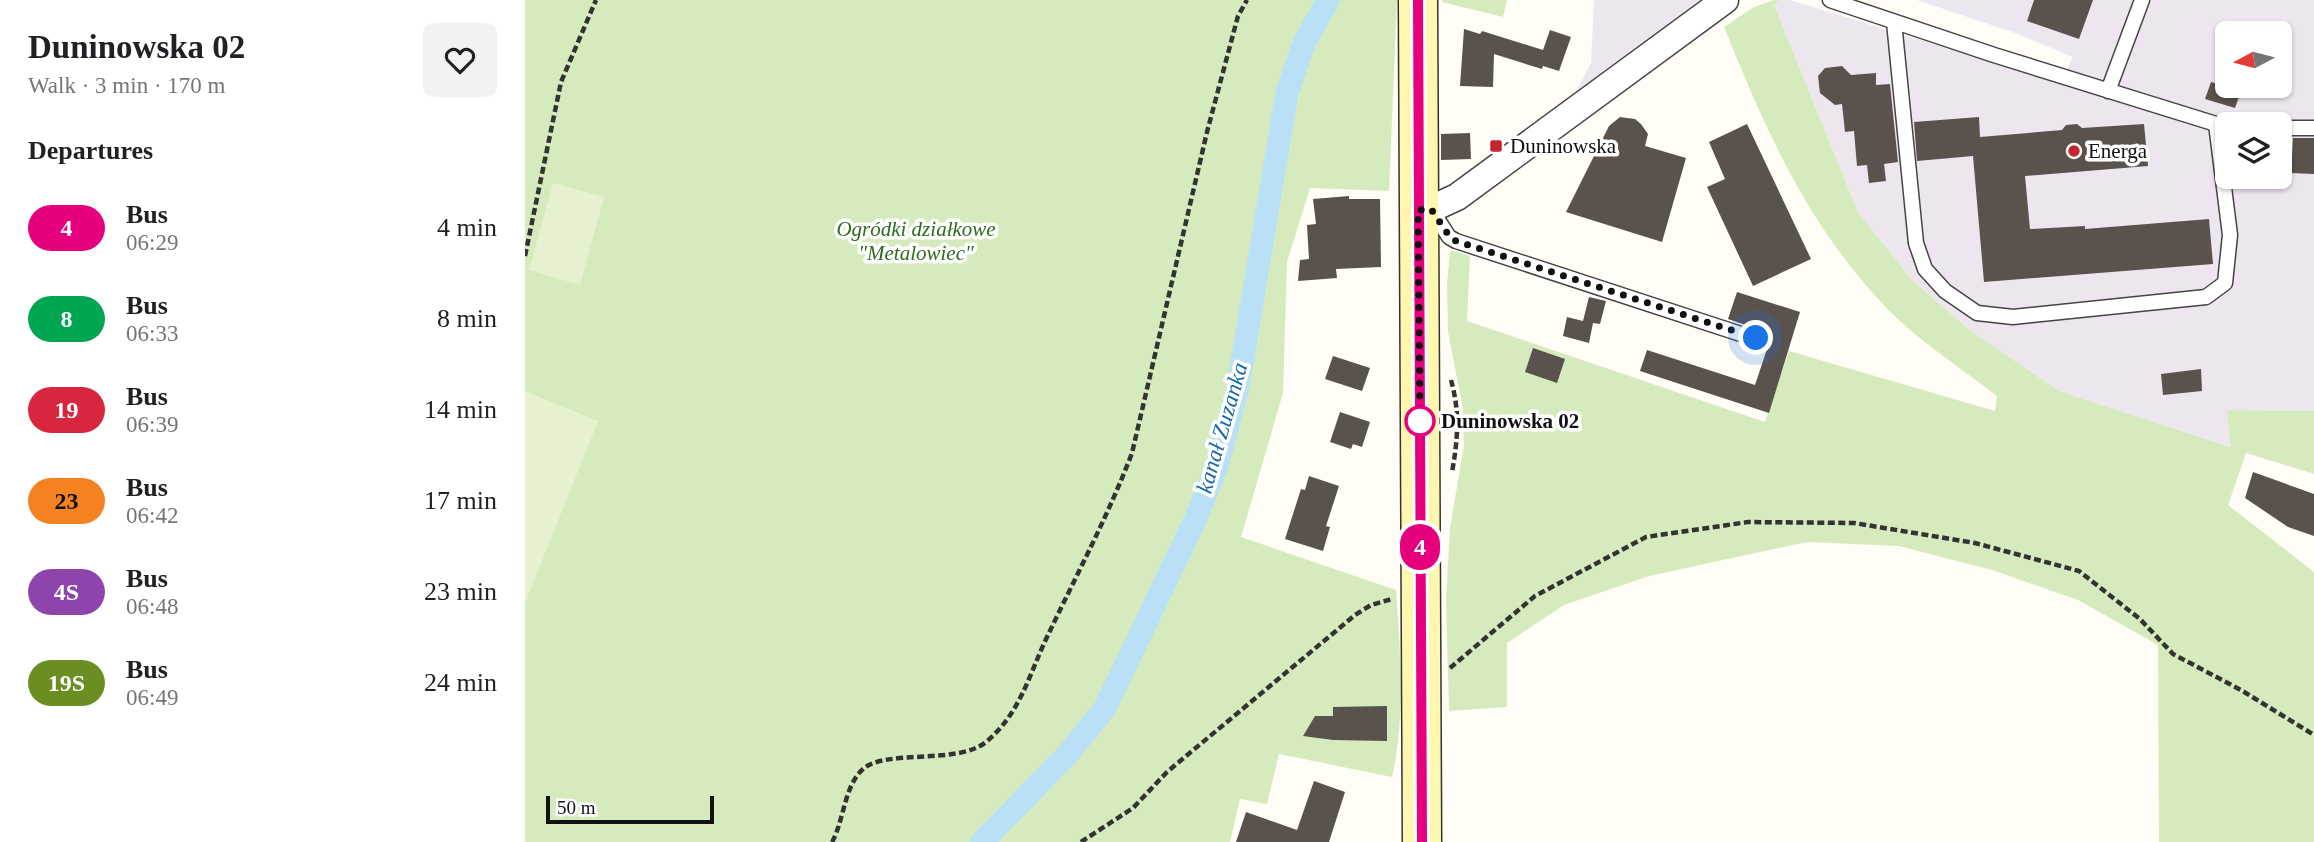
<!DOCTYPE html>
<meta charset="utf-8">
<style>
:root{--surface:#fff;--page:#f2f2f2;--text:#202124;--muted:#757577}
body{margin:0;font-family:Georgia,serif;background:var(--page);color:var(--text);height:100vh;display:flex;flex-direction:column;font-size:26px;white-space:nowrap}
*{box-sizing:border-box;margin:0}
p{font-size:23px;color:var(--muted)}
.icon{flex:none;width:38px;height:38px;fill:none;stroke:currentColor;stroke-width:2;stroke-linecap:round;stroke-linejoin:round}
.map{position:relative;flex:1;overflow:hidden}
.panel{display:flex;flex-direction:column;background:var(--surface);width:525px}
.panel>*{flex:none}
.badge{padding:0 14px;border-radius:23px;font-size:24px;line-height:46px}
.needle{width:46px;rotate:263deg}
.fabs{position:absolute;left:1690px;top:21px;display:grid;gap:14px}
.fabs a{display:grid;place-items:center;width:77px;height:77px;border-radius:10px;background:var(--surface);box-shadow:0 2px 5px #0004;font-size:35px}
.scale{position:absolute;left:21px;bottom:18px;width:168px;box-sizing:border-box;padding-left:7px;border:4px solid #111;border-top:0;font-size:19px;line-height:24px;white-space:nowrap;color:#111;-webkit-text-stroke:5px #fff;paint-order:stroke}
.you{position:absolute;width:35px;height:35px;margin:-18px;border:5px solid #fff;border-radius:50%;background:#1a73e8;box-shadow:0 0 0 10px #1a73e833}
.map>.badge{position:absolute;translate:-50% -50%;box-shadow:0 0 0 4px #fff}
h2{padding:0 28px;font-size:26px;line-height:63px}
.round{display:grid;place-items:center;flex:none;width:74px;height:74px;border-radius:10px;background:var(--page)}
.summary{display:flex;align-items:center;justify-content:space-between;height:119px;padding:0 28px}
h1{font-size:33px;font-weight:700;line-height:52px}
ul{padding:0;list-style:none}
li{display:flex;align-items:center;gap:21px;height:91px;padding:0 28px}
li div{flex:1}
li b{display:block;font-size:26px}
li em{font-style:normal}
li .badge{min-width:77px;font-weight:700;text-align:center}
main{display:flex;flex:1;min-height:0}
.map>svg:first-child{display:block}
.industrial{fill:#eee6ef;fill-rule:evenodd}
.green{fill:#d5ebbd}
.pitch{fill:#e6f2cf}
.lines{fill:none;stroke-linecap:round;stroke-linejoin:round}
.canal{stroke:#b9e0f7;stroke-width:23}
.building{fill:#5a524d}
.lane-casing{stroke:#444;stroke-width:17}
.street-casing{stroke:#444;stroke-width:29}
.secondary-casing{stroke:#333;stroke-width:41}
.path{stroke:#333;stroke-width:4.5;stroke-dasharray:7 3.5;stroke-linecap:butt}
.lane{stroke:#fff;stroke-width:14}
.street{stroke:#fff;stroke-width:26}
.secondary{stroke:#fff6b0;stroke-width:38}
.line-casing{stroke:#fff;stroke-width:16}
.line{stroke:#e6007e;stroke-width:10}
.walk{stroke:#111;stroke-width:7;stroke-dasharray:0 12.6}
.poi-dot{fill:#c4262e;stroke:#fff;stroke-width:2.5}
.stop-dot{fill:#fff;stroke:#e6007e;stroke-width:3.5}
.labels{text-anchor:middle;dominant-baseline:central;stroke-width:7;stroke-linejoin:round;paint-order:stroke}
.poi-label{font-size:21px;fill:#111;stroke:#fff;text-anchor:start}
.park-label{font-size:21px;font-style:italic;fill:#2f6b1f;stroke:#fff}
.stop-label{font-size:21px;font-weight:bold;fill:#111;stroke:#fff;text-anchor:start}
.water-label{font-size:23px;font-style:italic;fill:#1768a6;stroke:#fff}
</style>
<main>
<section class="panel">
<div class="summary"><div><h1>Duninowska 02</h1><p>Walk · 3 min · 170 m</p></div><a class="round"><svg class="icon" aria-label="heart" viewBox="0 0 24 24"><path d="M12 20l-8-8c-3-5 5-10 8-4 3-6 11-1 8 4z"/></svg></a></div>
<h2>Departures</h2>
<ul>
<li><span class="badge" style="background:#e6007e;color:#fff">4</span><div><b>Bus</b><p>06:29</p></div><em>4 min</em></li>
<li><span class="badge" style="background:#00a651;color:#fff">8</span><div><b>Bus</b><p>06:33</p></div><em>8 min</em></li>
<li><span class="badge" style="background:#d7263d;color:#fff">19</span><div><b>Bus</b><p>06:39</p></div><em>14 min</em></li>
<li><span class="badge" style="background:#f58220;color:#111">23</span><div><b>Bus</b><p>06:42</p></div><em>17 min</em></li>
<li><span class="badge" style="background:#8e44ad;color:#fff">4S</span><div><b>Bus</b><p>06:48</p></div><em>23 min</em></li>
<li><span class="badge" style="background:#6b8e23;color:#fff">19S</span><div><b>Bus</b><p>06:49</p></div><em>24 min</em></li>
</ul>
</section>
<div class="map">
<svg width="1789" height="842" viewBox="0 0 1789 842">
<rect width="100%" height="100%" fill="#fffdf5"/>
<path class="industrial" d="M1069,0H1174L1051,91L1066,63Z
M1254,0H1265L1535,83L1548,57L1490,33L1392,0H1789V411L1702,410L1705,447L1534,391L1446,331L1387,280L1333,212L1249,5ZM1703,33H1755V86H1703ZM1703,124H1755V177H1703Z"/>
<path class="green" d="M0,0H872L864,191L785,188L762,262L758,393L716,537L871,590C875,651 881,716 867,777L754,754L742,804L715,799L705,842H0Z
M917,0H982L978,17L917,2Z
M1249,0H1254L1249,5L1333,212L1387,280L1446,331L1534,391L1705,447L1702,410L1789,411V474L1721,453L1703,505L1789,572V842H1634L1633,645L1553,600L1467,570L1374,546L1282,542L1124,576L1039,605L982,643V707L924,711L921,599L925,528L939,445L938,409L923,332L922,284L925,250L945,256L942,321L1240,422L1264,351L1470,411L1472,396C1433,366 1389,338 1356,302C1279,219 1241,130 1199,27L1227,8Z"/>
<path class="pitch" d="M28,183L79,197L55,285L4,270Z
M0,391L73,421L0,603Z"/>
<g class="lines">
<path class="canal" d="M457,842L542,755L580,708L671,518L692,466L713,387L762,93L779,43L803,0"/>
</g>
<path class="building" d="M1509,0H1568L1554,39L1502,21Z
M939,29L955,34L957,31L1018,50L1025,30L1046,37L1034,71L1018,66L1017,69L969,54L968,87L935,86Z
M1317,66L1326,75L1351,73V85L1365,84L1373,162L1359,164L1361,181L1344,183L1342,165L1332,166L1329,131L1320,132L1317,104L1310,105L1295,93L1293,76L1300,68Z
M1686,82L1716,91L1710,108L1680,99Z
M1095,117L1110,119L1116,124L1123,134L1120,146L1161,158L1137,242L1041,212L1084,126Z
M1454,117L1455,137L1537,130L1541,125L1552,124L1557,128L1619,124L1623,166L1500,176L1505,229L1560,226V229L1684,219L1688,264L1459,282L1448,156L1392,161L1389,122Z
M1222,124L1286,259L1228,286L1182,187L1200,179L1184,142Z
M945,133L946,159L916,160V134Z
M1768,138H1789V174L1766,173Z
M824,196V199H855L856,267L811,269L812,278L773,281L775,260L784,259L782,225L791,224L788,199Z
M1212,292L1275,312L1244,413L1115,371L1122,350L1230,385L1247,334L1203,319Z
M1064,297L1081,301L1075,324L1068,323L1064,343L1038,336L1042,317L1058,321Z
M1008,348L1040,359L1032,383L1000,372Z
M808,356L845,368L837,391L800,379Z
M1676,369L1677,391L1638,395L1636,374Z
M815,412L845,422L837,447L828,444L826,449L805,442Z
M1728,472L1789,494V536L1763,527L1720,498Z
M784,476L814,486L801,526L805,527L798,551L760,539L776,489L780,490Z
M862,706V741L808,740L778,736L790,716H808V707Z
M789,781L820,792L804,842H711L721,812L772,830Z"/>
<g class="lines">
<defs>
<path id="lane" d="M1305,0L1469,55L1691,124L1703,125
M1369,22L1391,243L1400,269L1420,291L1452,313L1488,317L1681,297L1700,283L1705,235L1691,124
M1583,91L1617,0
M1755,128H1789
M906,209L924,237L931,241L1231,339"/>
<path id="street" d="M893,210L906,209L932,197L1200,0"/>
<path id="secondary" d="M893,0L897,842"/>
</defs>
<use href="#lane" class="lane-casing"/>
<use href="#street" class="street-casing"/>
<use href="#secondary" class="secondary-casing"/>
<path class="path" d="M0,256L36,82L71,0
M926,380C935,412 933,439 927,472
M925,668L1010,596L1121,537L1223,522L1329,523L1450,543L1554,571L1615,619L1648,654L1716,690L1789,735
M307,842C319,821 319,786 338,769C360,749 433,765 461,742C495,714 504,675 522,637C551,576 583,516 607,453L682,132L713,16L722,0
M556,842L608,808L642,772L830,615L846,605L867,599"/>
<use href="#lane" class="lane"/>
<use href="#street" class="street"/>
<use href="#secondary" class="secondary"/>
</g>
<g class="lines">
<defs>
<path id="line" d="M893,0L897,842"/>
</defs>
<use href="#line" class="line-casing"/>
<use href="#line" class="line"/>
<path class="walk" d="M895,421L893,210L906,209L925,237L931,241L1231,338"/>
</g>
<g class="poi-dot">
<rect x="964" y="139" width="14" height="14" rx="3.5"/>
<circle cx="1549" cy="151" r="7"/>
</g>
<circle class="stop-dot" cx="895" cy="421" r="14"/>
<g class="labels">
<g class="poi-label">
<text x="985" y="146">Duninowska</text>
<text x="1563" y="151">Energa</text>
</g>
<g class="park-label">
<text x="391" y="229">Ogródki działkowe<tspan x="391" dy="24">"Metalowiec"</tspan></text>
</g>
<g class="stop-label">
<text x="916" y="421">Duninowska 02</text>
</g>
<g class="water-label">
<text transform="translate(697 428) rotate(-74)">kanał Zuzanka</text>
</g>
</g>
</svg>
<div class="fabs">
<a><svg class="needle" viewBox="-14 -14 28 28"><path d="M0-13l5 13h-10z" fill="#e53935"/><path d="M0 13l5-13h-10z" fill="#757577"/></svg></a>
<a><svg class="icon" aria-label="layers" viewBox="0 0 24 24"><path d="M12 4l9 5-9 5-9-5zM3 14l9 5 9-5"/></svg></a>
</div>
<div class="scale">50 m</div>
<div class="you" style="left:1231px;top:338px"></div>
<b class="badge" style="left:895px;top:547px;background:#e6007e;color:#fff">4</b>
</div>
</main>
